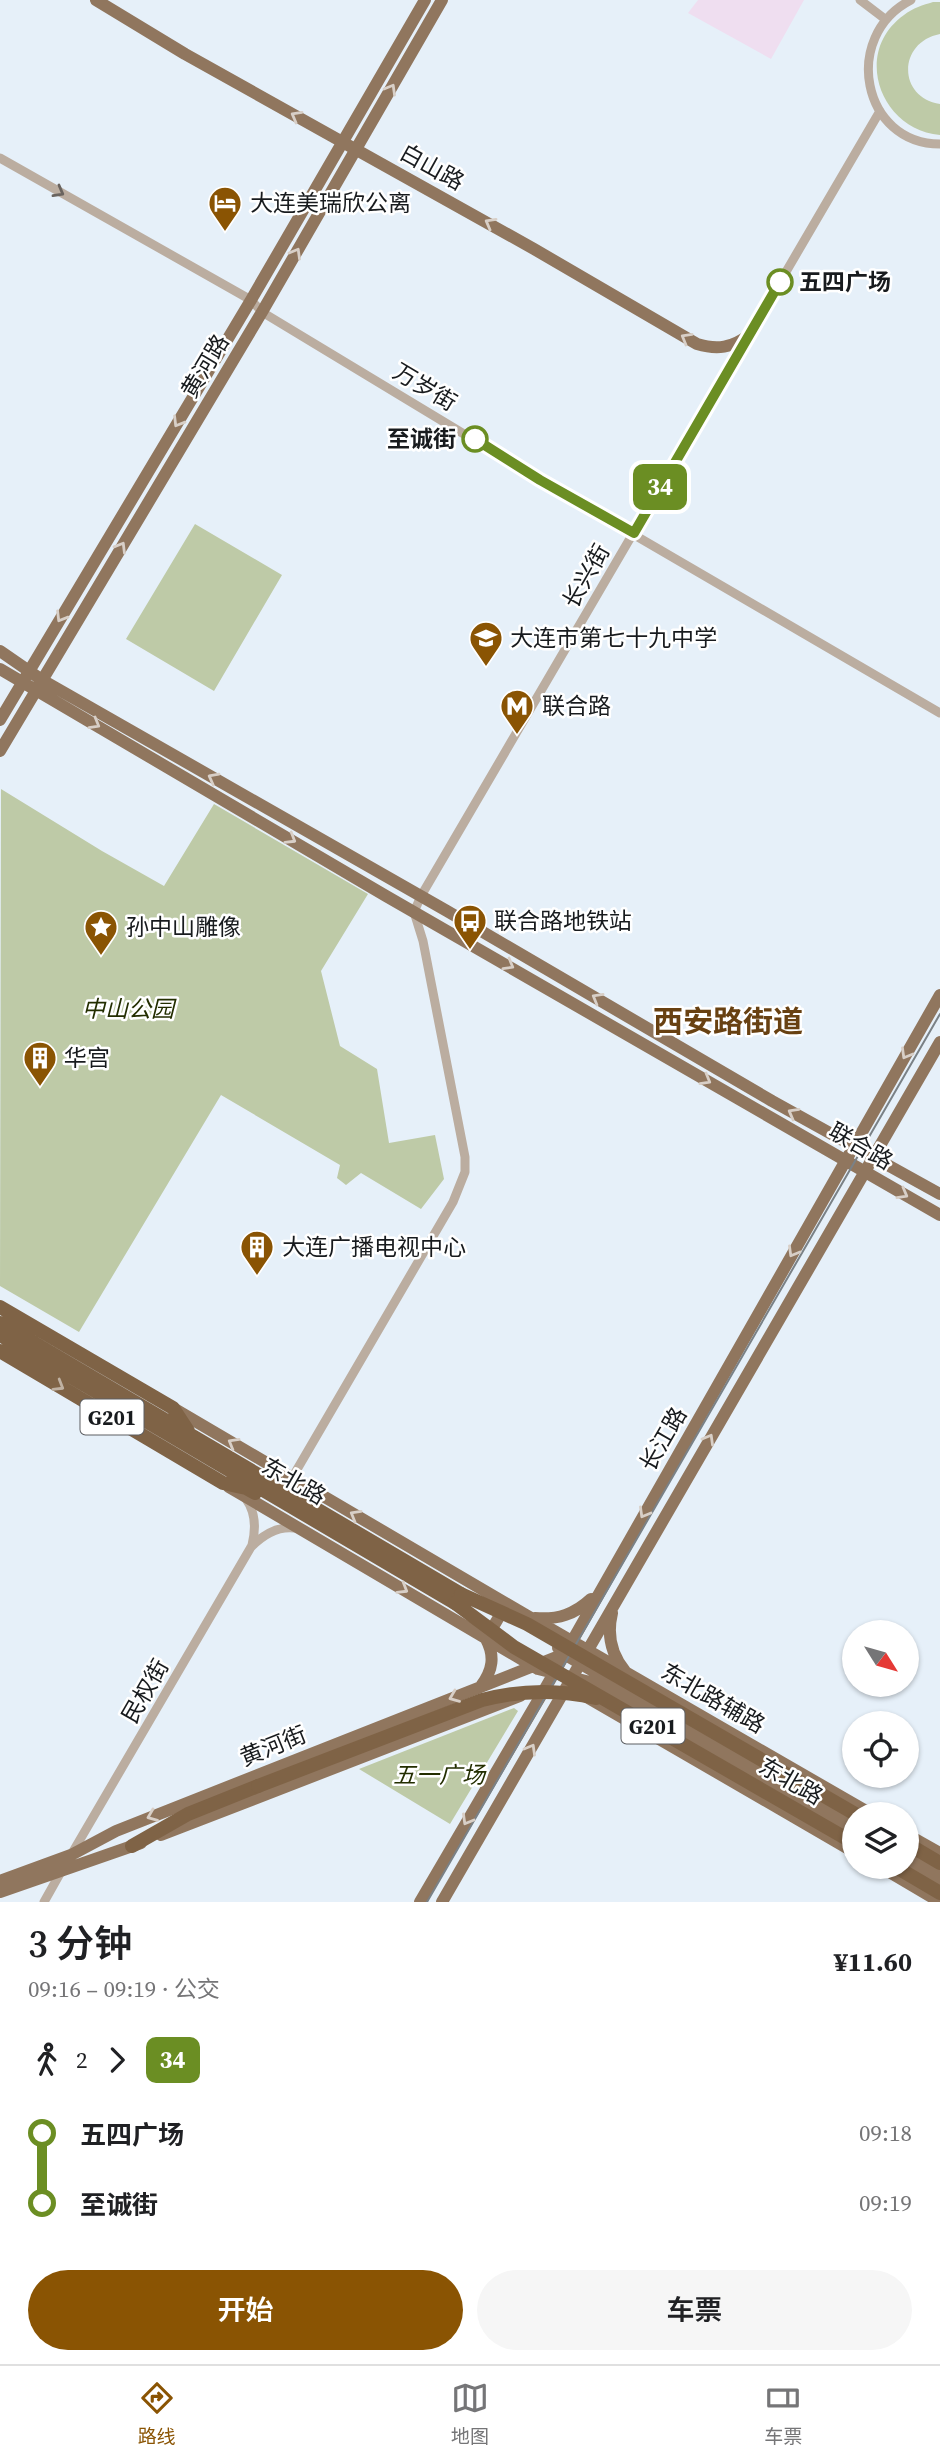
<!DOCTYPE html>
<html lang="zh">
<meta charset="utf-8">
<style>
:root{--surface:#fff;--page:#f6f6f6;--text:#202124;--muted:#757577;--line:#e0e0e0;--accent:#8a5403}
body{margin:0;font-family:"Source Serif 4","Noto Sans SC",serif;background:var(--page);color:var(--text);height:100vh;display:flex;flex-direction:column;font-size:26px;white-space:nowrap}
*{box-sizing:border-box;margin:0}
p{font-size:23px;color:var(--muted)}
.icon{flex:none;width:38px;height:38px;fill:none;stroke:currentColor;stroke-width:2;stroke-linecap:round;stroke-linejoin:round}
.map{position:relative;height:1902px;overflow:hidden}
.drawer{display:flex;flex-direction:column;background:var(--surface);flex:1}
.drawer>*{flex:none}
.badge{padding:0 14px;border-radius:10px;font-size:24px;line-height:46px}
.needle{width:46px;rotate:127deg}
.controls{position:absolute;left:842px;top:1620px;display:grid;gap:14px}
.controls a{display:grid;place-items:center;width:77px;height:77px;border-radius:50%;background:var(--surface);box-shadow:0 2px 5px #0004;font-size:35px}
.map>.badge{position:absolute;translate:-50% -50%;box-shadow:0 0 0 4px #fff}
.legs{display:flex;align-items:center;gap:10px;height:77px;padding:0 28px;font-size:23px}
.legs p{margin-inline-start:auto}
.summary{display:flex;align-items:center;justify-content:space-between;height:119px;padding:0 28px}
h1{font-size:38px;font-weight:600;line-height:52px}
.cta{display:flex;gap:14px;margin-top:auto;padding:14px 28px}
.cta a{flex:1;height:80px;border-radius:42px;background:var(--accent);color:#fff;font-size:28px;font-weight:600;line-height:80px;text-align:center}
.cta a+a{background:var(--page);color:var(--text)}
ul{padding:0 28px;list-style:none}
li{display:flex;align-items:center;gap:24px;height:70px;font-size:26px}
li i{display:grid;place-items:center;width:10px;height:100%;margin:0 9px;background:currentColor}
li i::after{content:'';width:18px;height:18px;margin:-9px;border:5px solid;border-radius:50%;background:var(--surface)}
li p{margin-inline-start:auto}
li:first-child i{background:linear-gradient(#0000 50%,currentColor 0)}
li:last-child i{background:linear-gradient(currentColor 50%,#0000 0)}
.menu{display:flex;justify-content:space-around;align-items:center;height:98px;border-top:2px solid var(--line);background:var(--surface);font-size:19px;color:var(--muted)}
.menu a{display:grid;justify-items:center;gap:4px}
.menu .current{color:var(--accent)}
.map>svg:first-child{display:block}
.education{fill:#efdef0}
.green{fill:#becaa7}
.lines{fill:none;stroke-linecap:round;stroke-linejoin:round}
.minor{stroke:#bbada0;stroke-width:9}
.major{stroke:#90765e;stroke-width:12}
.highway{stroke:#7f6346;stroke-width:14}
.tram{stroke:#7a8186;stroke-width:2}
.highway-bridge{stroke:#7f6346;stroke-width:14}
.oneway{stroke:#d8cfc7}
.oneway2{stroke:#6a645f}
.oneway3{stroke:#bfb1a2}
.line-1-casing{stroke:#fff;stroke-width:16}
.line-1{stroke:#6b8e23;stroke-width:10}
.stop-1-dot{fill:#fff;stroke:#6b8e23;stroke-width:3.5}
.labels{text-anchor:middle;dominant-baseline:central;stroke-width:5;stroke-linejoin:round;paint-order:stroke}
.shield{fill:#fff;stroke:#5d5f62;stroke-width:2}
.shield-label{font-size:21px;font-weight:bold;fill:#181b1e}
.street-label{font-size:23px;fill:#181b1e;stroke:#fff}
.poi-label{font-size:23px;fill:#181b1e;stroke:#fff;text-anchor:start}
.stop-label{font-size:23px;font-weight:bold;fill:#181b1e;stroke:#fff;text-anchor:start}
.park-label{font-size:23px;font-style:italic;fill:#232e00;stroke:#fff}
.district-label{font-size:30px;font-weight:bold;fill:#684112;stroke:#fff}
</style>
<div class="map">
<svg width="940" height="1902" viewBox="0 0 940 1902">
<rect width="100%" height="100%" fill="#e6f0f9"/>
<path class="education" d="M698,0H804L771,59L688,13Z"/>
<path class="green" d="M933,2H940V34C898,42 897,97 940,104V135C880,130 852,52 904,15C913,8 923,5 933,2Z
M195,524L282,575L214,691L126,639Z
M1,789L102,851L164,886L214,804L368,894L321,971L340,1046L377,1069L389,1143L435,1135L444,1179L421,1209L361,1173L346,1185L337,1178L340,1165L221,1095L79,1332L0,1286Z
M514,1708L518,1711L450,1824L359,1769Z"/>
<g class="lines">
<path class="minor" d="M860,0L885,19
M911,0C841,36 862,144 940,144
M0,158L251,300L262,312L540,480L940,713
M292,1478L453,1202L465,1172V1157L423,941L414,912L421,896L880,111
M246,1499C256,1513 256,1529 252,1545
M71,1855L251,1547C263,1535 277,1526 294,1528
M44,1902L62,1870"/>
<path class="major" d="M96,0L185,54L534,249L697,344C717,350 732,348 749,335
M0,651L42,680L447,911L772,1101L940,1194
M0,669L386,896L940,1215
M0,720L251,300L425,0
M0,751L262,312L442,0
M173,1408L531,1618L541,1629
M229,1487L538,1669L590,1682L854,1834
M612,1613C607,1634 611,1654 625,1671
M535,1618C558,1620 575,1614 591,1599
M537,1621L873,1815
M558,1648L564,1654L854,1823
M481,1686C493,1670 495,1656 486,1639L506,1605
M585,1696L854,1852
M906,1834L940,1853
M161,1835L520,1696
M906,1853L940,1872
M906,1865L940,1884
M881,1867L940,1902
M0,1881L71,1855L116,1831L564,1654
M0,1892L141,1843
M420,1902L546,1687L940,995
M442,1902L940,1042"/>
<path class="highway" d="M0,1307L173,1408L188,1431
M0,1323L461,1594
M0,1335L455,1603
M0,1351L223,1483L246,1488L255,1493
M906,1843L940,1863
M132,1846L188,1814L258,1786
M896,1867L940,1893"/>
<path class="tram" d="M427,1902L940,1014"/>
<path class="highway-bridge" d="M461,1594L527,1624L857,1815
M455,1603L514,1647L854,1843
M258,1786L482,1700C520,1690 557,1689 596,1698"/>
</g>
<defs><path id="oneway-chevron" d="M-2-3.5L2.5 0L-2 3.5" fill="none" stroke-width="1.6" stroke-linecap="round" stroke-linejoin="round" transform="scale(1.75)"/></defs>
<g class="oneway">
<use href="#oneway-chevron" transform="translate(391 89) rotate(-60)"/>
<use href="#oneway-chevron" transform="translate(296 116) rotate(-151)"/>
<use href="#oneway-chevron" transform="translate(490 223) rotate(-151)"/>
<use href="#oneway-chevron" transform="translate(296 253) rotate(-60)"/>
<use href="#oneway-chevron" transform="translate(686 338) rotate(-150)"/>
<use href="#oneway-chevron" transform="translate(178 422) rotate(121)"/>
<use href="#oneway-chevron" transform="translate(121 547) rotate(-59)"/>
<use href="#oneway-chevron" transform="translate(61 617) rotate(121)"/>
<use href="#oneway-chevron" transform="translate(95 724) rotate(30)"/>
<use href="#oneway-chevron" transform="translate(213 778) rotate(-152)"/>
<use href="#oneway-chevron" transform="translate(291 839) rotate(31)"/>
<use href="#oneway-chevron" transform="translate(509 965) rotate(30)"/>
<use href="#oneway-chevron" transform="translate(597 998) rotate(-150)"/>
<use href="#oneway-chevron" transform="translate(906 1054) rotate(120)"/>
<use href="#oneway-chevron" transform="translate(706 1080) rotate(30)"/>
<use href="#oneway-chevron" transform="translate(793 1113) rotate(-151)"/>
<use href="#oneway-chevron" transform="translate(903 1194) rotate(29)"/>
<use href="#oneway-chevron" transform="translate(793 1252) rotate(120)"/>
<use href="#oneway-chevron" transform="translate(709 1439) rotate(-60)"/>
<use href="#oneway-chevron" transform="translate(233 1443) rotate(-150)"/>
<use href="#oneway-chevron" transform="translate(644 1513) rotate(120)"/>
<use href="#oneway-chevron" transform="translate(355 1515) rotate(-150)"/>
<use href="#oneway-chevron" transform="translate(403 1589) rotate(31)"/>
<use href="#oneway-chevron" transform="translate(454 1697) rotate(158)"/>
<use href="#oneway-chevron" transform="translate(531 1749) rotate(-60)"/>
<use href="#oneway-chevron" transform="translate(152 1816) rotate(158)"/>
<use href="#oneway-chevron" transform="translate(467 1820) rotate(120)"/>
</g>
<use class="oneway2" href="#oneway-chevron" transform="translate(59 192) rotate(29)"/>
<use class="oneway3" href="#oneway-chevron" transform="translate(59 1386) rotate(31)"/>
<g class="lines">
<defs>
<path id="line-1" d="M475,439L540,480L634,533L780,282"/>
</defs>
<use href="#line-1" class="line-1-casing"/>
<use href="#line-1" class="line-1"/>
</g>
<defs>
<symbol id="hotel-pin" viewBox="-11 -11 22 30"><path d="M0 17L-7.5 6A9.5 9.5 0 1 1 7.5 6Z" fill="#8a5403" stroke="#fff"/><path d="M-6-4.5h1.5V1H6V5H4.5V3h-9V5H-6ZM-4 0a1.8 1.8 0 1 1 3.6 0ZM.5 0V-2.5h3Q6-2.5 6 0Z" fill="#fff"/></symbol>
<symbol id="school-pin" viewBox="-11 -11 22 30"><path d="M0 17L-7.5 6A9.5 9.5 0 1 1 7.5 6Z" fill="#8a5403" stroke="#fff"/><path d="M0-5L7-2L0 1L-7-2ZM-4 1L0 2.5L4 1V4Q0 6-4 4Z" fill="#fff"/></symbol>
<symbol id="metro-pin" viewBox="-11 -11 22 30"><path d="M0 17L-7.5 6A9.5 9.5 0 1 1 7.5 6Z" fill="#8a5403" stroke="#fff"/><path d="M-5.5 5V-5H-3L0 0L3-5H5.5V5H3V-.5L0 4L-3-.5V5Z" fill="#fff"/></symbol>
<symbol id="bus-pin" viewBox="-11 -11 22 30"><path d="M0 17L-7.5 6A9.5 9.5 0 1 1 7.5 6Z" fill="#8a5403" stroke="#fff"/><path d="M-5-6H5V4H4V6H2V4H-2V6H-4V4H-5ZM-3.5-4V0h7V-4ZM-3.5 1.2v1.5H-2V1.2ZM2 1.2v1.5H3.5V1.2Z" fill="#fff"/></symbol>
<symbol id="sight-pin" viewBox="-11 -11 22 30"><path d="M0 17L-7.5 6A9.5 9.5 0 1 1 7.5 6Z" fill="#8a5403" stroke="#fff"/><path d="M0-6L1.8-2.2L6-1.7L2.9 1.2L3.7 5.4L0 3.3L-3.7 5.4L-2.9 1.2L-6-1.7L-1.8-2.2Z" fill="#fff"/></symbol>
<symbol id="building-pin" viewBox="-11 -11 22 30"><path d="M0 17L-7.5 6A9.5 9.5 0 1 1 7.5 6Z" fill="#8a5403" stroke="#fff"/><path d="M-4-6H4V6H1V3H-1V6H-4ZM-2.5-4.3h1.7v1.8h-1.7ZM.8-4.3h1.7v1.8H.8ZM-2.5-1h1.7V.8h-1.7ZM.8-1h1.7V.8H.8Z" fill="#fff"/></symbol>
</defs>
<g fill-rule="evenodd">
<use href="#hotel-pin" x="206" y="184" width="38" height="52"/>
<use href="#school-pin" x="467" y="619" width="38" height="52"/>
<use href="#metro-pin" x="498" y="687" width="38" height="52"/>
<use href="#bus-pin" x="451" y="902" width="38" height="52"/>
<use href="#sight-pin" x="82" y="908" width="38" height="52"/>
<use href="#building-pin" x="21" y="1039" width="38" height="52"/>
<use href="#building-pin" x="238" y="1228" width="38" height="52"/>
</g>
<g class="stop-1-dot">
<circle cx="780" cy="282" r="12"/>
<circle cx="475" cy="439" r="12"/>
</g>
<g class="labels">
<g class="shield">
<rect x="80.5" y="1399.5" width="63" height="35" rx="5"/>
<rect x="621.5" y="1708.5" width="63" height="35" rx="5"/>
</g>
<g class="shield-label">
<text x="112" y="1417">G201</text>
<text x="653" y="1726">G201</text>
</g>
<g class="street-label">
<text transform="translate(432 167) rotate(29)">白山路</text>
<text transform="translate(205 366) rotate(-59)">黄河路</text>
<text transform="translate(425 387) rotate(31)">万岁街</text>
<text transform="translate(586 576) rotate(-60)">长兴街</text>
<text transform="translate(861 1146) rotate(30)">联合路</text>
<text transform="translate(663 1439) rotate(-60)">长江路</text>
<text transform="translate(294 1481) rotate(30)">东北路</text>
<text transform="translate(145 1691) rotate(-60)">民权街</text>
<text transform="translate(713 1698) rotate(30)">东北路辅路</text>
<text transform="translate(273 1746) rotate(-22)">黄河街</text>
<text transform="translate(791 1781) rotate(30)">东北路</text>
</g>
<g class="poi-label">
<text x="250" y="203">大连美瑞欣公离</text>
<text x="510" y="638">大连市第七十九中学</text>
<text x="542" y="706">联合路</text>
<text x="494" y="921">联合路地铁站</text>
<text x="126" y="927">孙中山雕像</text>
<text x="64" y="1058">华宫</text>
<text x="282" y="1247">大连广播电视中心</text>
</g>
<g class="stop-label">
<text x="799" y="282">五四广场</text>
<text x="456" y="439" text-anchor="end">至诚街</text>
</g>
<g class="park-label">
<text x="128" y="1009">中山公园</text>
<text x="439" y="1775">五一广场</text>
</g>
<g class="district-label">
<text x="728" y="1021">西安路街道</text>
</g>
</g>
</svg>
<div class="controls">
<a><svg class="needle" viewBox="-14 -14 28 28"><path d="M0-13l5 13h-10z" fill="#e53935"/><path d="M0 13l5-13h-10z" fill="#757577"/></svg></a>
<a><svg class="icon" aria-label="locate" viewBox="0 0 24 24"><circle cx="12" cy="12" r="6"/><path d="M12 2v4M12 18v4M2 12h4M18 12h4"/></svg></a>
<a><svg class="icon" aria-label="layers" viewBox="0 0 24 24"><path d="M12 4l9 5-9 5-9-5zM3 14l9 5 9-5"/></svg></a>
</div>
<b class="badge" style="left:660px;top:487px;background:#6b8e23;color:#fff">34</b>
</div>
<section class="drawer">
<div class="summary"><div><h1>3 分钟</h1><p>09:16 – 09:19 · 公交</p></div><b>¥11.60</b></div>
<div class="legs"><svg class="icon" aria-label="walk" viewBox="0 0 24 24"><circle cx="13" cy="4" r="2"/><path d="M13 8l-2 6 4 7M11 14l-3 7M7 12l3-4h3l4 4"/></svg>2<svg class="icon" aria-label="forward" viewBox="0 0 24 24"><path d="M9 5l7 7-7 7"/></svg><b class="badge" style="background:#6b8e23;color:#fff">34</b></div>
<ul>
<li><i style="color:#6b8e23"></i><b>五四广场</b><p>09:18</p></li>
<li><i style="color:#6b8e23"></i><b>至诚街</b><p>09:19</p></li>
</ul>
<div class="cta"><a>开始</a><a>车票</a></div>
</section>
<nav class="menu">
<a class="current"><svg class="icon" aria-label="directions" viewBox="0 0 24 24"><path d="M12 3l9 9-9 9-9-9zM9 14v-3h6M13 9l2 2-2 2"/></svg>路线</a>
<a><svg class="icon" aria-label="map" viewBox="0 0 24 24"><path d="M3 6l6-2 6 2 6-2v14l-6 2-6-2-6 2zM9 4v14M15 6v14"/></svg>地图</a>
<a><svg class="icon" aria-label="tickets" viewBox="0 0 24 24"><path d="M3 7h18v10H3zM15 7v10"/></svg>车票</a>
</nav>
